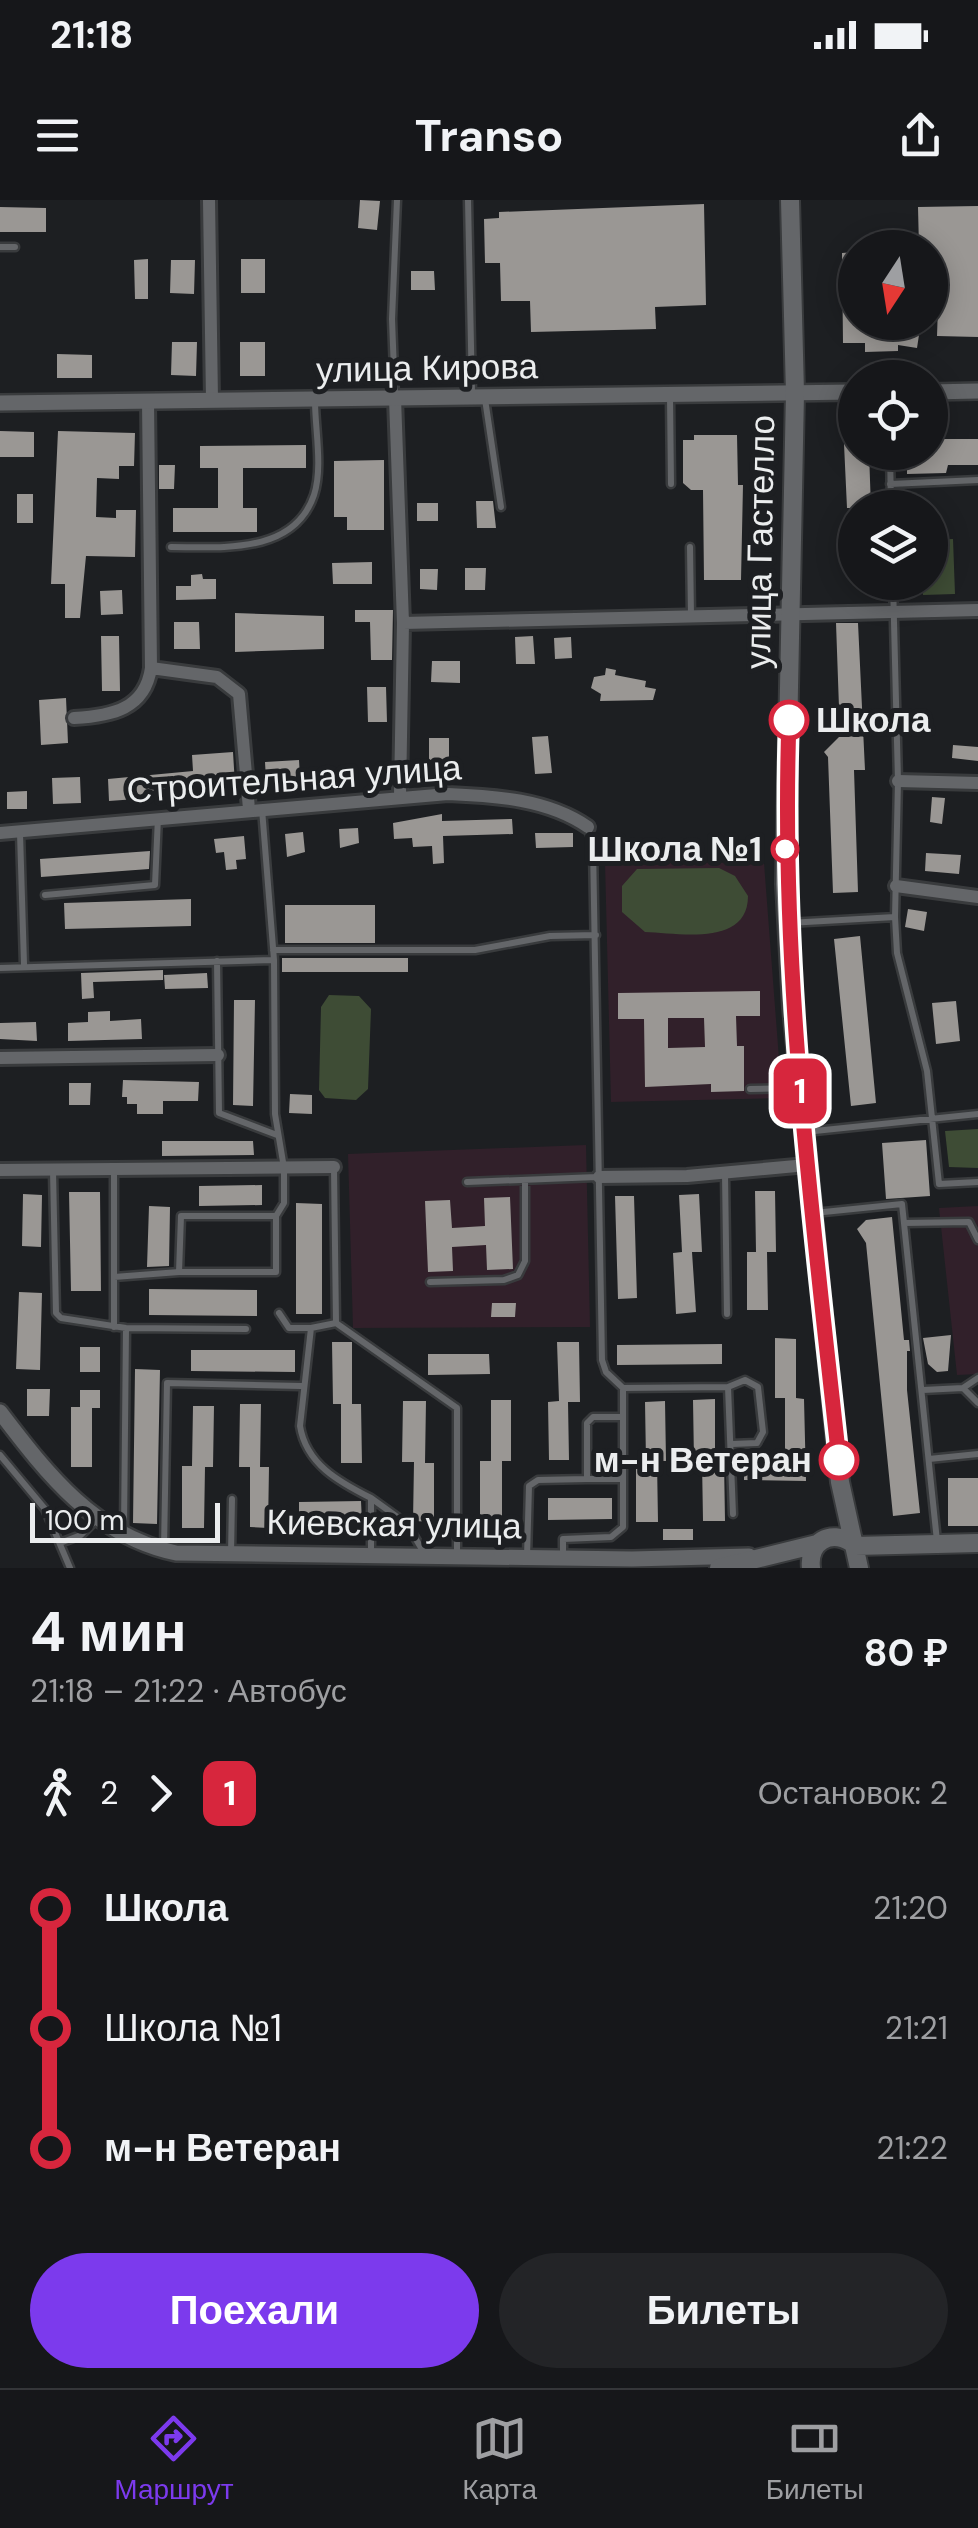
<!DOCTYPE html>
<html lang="ru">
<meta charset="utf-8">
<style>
:root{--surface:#16171a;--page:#232427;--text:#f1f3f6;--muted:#9e9fa2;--line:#353639;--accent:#7c3aed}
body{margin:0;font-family:"DM Sans",sans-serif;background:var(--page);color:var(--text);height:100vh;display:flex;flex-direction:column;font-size:38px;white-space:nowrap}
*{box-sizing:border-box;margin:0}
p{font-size:32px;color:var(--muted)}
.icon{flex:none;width:55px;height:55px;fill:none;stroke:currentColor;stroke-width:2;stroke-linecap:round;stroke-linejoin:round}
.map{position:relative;height:1368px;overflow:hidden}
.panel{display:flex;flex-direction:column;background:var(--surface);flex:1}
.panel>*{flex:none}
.badge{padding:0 20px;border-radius:15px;font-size:35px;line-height:65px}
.needle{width:65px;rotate:192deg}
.controls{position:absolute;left:838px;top:30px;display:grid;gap:20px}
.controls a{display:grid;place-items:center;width:110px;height:110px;border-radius:50%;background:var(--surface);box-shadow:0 5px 25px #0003,0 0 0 2px var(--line);font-size:50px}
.scale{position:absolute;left:30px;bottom:25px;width:190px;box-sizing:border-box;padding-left:10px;border:5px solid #ebedee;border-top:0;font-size:28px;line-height:35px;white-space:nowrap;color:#ebedee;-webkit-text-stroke:8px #1d1f22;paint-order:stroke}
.map>.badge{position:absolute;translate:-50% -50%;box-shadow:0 0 0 5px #fff}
.legs{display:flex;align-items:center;gap:15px;height:110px;padding:0 30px;font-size:32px}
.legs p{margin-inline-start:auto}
.head{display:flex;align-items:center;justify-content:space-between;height:170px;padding:0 30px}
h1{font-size:55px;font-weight:700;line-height:75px}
.button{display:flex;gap:20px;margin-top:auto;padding:20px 30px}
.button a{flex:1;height:115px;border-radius:60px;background:var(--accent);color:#fff;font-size:40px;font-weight:700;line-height:115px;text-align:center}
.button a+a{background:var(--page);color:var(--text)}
ul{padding:0 30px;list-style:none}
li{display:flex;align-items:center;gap:35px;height:120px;font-size:38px}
li i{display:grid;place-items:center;width:15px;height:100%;margin:0 12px;background:currentColor}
li i::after{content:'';width:25px;height:25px;margin:-12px;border:8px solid;border-radius:50%;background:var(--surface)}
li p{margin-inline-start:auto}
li:first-child i{background:linear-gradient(#0000 50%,currentColor 0)}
li:last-child i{background:linear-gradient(currentColor 50%,#0000 0)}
.status{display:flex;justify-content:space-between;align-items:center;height:70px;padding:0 50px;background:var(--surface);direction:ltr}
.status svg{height:28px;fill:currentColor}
header{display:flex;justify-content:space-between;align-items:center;height:130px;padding:0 30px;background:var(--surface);font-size:45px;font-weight:700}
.menu{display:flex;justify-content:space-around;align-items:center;height:140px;border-top:2px solid var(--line);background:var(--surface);font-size:28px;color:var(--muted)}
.menu a{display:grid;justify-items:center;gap:5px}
.menu .selected{color:var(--accent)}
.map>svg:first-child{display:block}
.education{fill:#31202a}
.green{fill:#3e4c35}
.building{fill:#9a9794;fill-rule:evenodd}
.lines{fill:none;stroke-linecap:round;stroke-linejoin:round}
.service-casing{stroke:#393b3d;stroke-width:11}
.minor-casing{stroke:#393b3d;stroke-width:18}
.tertiary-casing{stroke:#393b3d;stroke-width:20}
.secondary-casing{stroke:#393b3d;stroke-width:22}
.service{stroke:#646669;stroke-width:6}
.minor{stroke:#646669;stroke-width:12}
.tertiary{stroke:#646669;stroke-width:15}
.secondary{stroke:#646669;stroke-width:18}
.line-1-casing{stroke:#fff;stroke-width:22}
.line-1{stroke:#d7263d;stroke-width:15}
.stop-1-dot{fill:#fff;stroke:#d7263d;stroke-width:5}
.labels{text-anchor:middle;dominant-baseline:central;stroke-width:10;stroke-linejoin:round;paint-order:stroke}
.street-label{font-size:35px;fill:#ebedee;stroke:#1d1f22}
.stop-label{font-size:35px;font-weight:bold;fill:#ebedee;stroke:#1d1f22;text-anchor:end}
</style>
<div class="status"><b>21:18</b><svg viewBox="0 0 49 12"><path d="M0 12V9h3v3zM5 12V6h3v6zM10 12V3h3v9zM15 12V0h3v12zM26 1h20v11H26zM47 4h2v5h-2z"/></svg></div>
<header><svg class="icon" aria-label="menu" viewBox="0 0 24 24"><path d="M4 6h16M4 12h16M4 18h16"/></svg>Transo<svg class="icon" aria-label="share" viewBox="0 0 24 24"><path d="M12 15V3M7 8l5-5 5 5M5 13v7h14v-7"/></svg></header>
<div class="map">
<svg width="978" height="1368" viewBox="0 0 978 1368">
<rect width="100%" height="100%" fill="#1d1f22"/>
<path class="education" d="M605,662L764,663L782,898L611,902Z
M586,945L590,1127L353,1128L348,954Z
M978,1006V1174L957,1175L939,1008Z"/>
<path class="green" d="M953,339L955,394L923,395L922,383L930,382V340Z
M719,668L735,676L748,696C748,747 679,733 645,732L622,712V686L637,669Z
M329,795L359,796L371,809L368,889L356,900L325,898L319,890L321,807Z
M978,929V968L949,967L945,931Z"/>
<path class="building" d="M360,0L380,1L377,30L358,28Z
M704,4L706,105L655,107L656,129L531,132L530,101H501L500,63H485L484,19L499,18V12Z
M978,6V137L937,136L939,76H930V48H919L918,7Z
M0,7L46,8V32H0Z
M855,52V122H921L917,148L898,145V151L865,152V143H843L842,53Z
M148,59V99H135L134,60Z
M241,59H265V93H241Z
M171,60H195L194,94L170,93Z
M411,71H434L435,90H411Z
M172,142H197L196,176L171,175Z
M240,142H265V176H240Z
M57,154L92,155V178H57Z
M0,231L34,232V257H0Z
M58,231L135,233L134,266H119V279L97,278L96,317L116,318V310H136L135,357L86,356L80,418H65V384H51Z
M694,235H737L738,285H743L741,380H704L703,290H691L683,283V240H694Z
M940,239H978V265H948L946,273L907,274V269H901V252H930V246H940Z
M844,244H855V252H869L871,308H847Z
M306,245V268H243V308H257V332H173V308H218V268H200V246Z
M384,260V330H347V317H334V261Z
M159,265H175L174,289H159Z
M17,294H33V323H17Z
M476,301H493L496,328H477Z
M417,303H438V321H417Z
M372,362V384H333L332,363Z
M465,368H486L485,390H465Z
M420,369H438L437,390L420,389Z
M202,374L203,379H216V399L176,400V386H191V375Z
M122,390L123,414L101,415L100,391Z
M355,410H393L392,460H371L370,422H355Z
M235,413L324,416V449L235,452Z
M174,422H199L200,449H174Z
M836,423H858L865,570H854L858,692L833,693L828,557L824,552L840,536Z
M101,436H119L120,491H102Z
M533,436L535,464H516L515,437Z
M571,437L572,458L555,459L554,438Z
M432,461H460V483L431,482Z
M606,468L616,470L615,475L646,481L645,487L656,489L653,500L600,501L601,494L591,488L594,477L605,475Z
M367,487H386L387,522H368Z
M66,498L68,543L41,545L39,500Z
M548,536L552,573L535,574L532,537Z
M429,538H449V572H429Z
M953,545L978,547V561L952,558Z
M233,552L235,585L177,589V596L109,601L108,579L193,571L192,555Z
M299,560L300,578L266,580L265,562Z
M80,577L81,603L53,604L52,578Z
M27,591V609H7V592Z
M932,597L945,598L942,624L930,622Z
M442,614V621L512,619L513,634L443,636L444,663L433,664L432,646L413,647L412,638L394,639L393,623Z
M358,628L359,643L340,648L339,629Z
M303,632L305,652L287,657L285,634Z
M535,633H573V647L536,648Z
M244,636L246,659L236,660L237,669L226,670L224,652L216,653L214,639Z
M150,651L149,669L41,677L40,659Z
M926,653L961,655L959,674L925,671Z
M191,699V726L65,729L64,703Z
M285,705H375V743H285Z
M908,709L927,712L924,731L905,727Z
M860,736L876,903L851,906L834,739Z
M282,758H408V772H282Z
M163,770V780L93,782L94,798L82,799L81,773Z
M207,773L208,788L165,789L164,775Z
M760,791V816H736L737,846H744V891L711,892V884L645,887L644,819H618V793ZM668,818H704L705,847L668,848Z
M234,800H255L253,906L233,905Z
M956,801L960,841L936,844L932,803Z
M110,811V821L141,819L142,839L68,841V823L88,822V812Z
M36,822L37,841L0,839V823Z
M123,880L199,882L198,901H163V914H137V904H127V897H122Z
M69,883H91L90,905H69Z
M290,894L312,895V914L289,913Z
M926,940L930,996L886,999L882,943Z
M162,941H253L254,955L162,956Z
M262,985V1005L199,1006V986Z
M755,991H775L776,1052H767L768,1110H747V1052H756Z
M69,992H100L101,1091H71Z
M23,994L42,995L41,1047L22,1046Z
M699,994L702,1052H692L696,1112L676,1114L673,1053L682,1052L679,995Z
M615,996H634L637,1098L618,1099Z
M510,997L513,1069L487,1070L486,1045L452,1047L453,1071L428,1072L425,1001L450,1000L452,1028L485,1026L484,998Z
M296,1003L322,1004V1114H296Z
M149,1006L170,1007L169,1066L147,1067Z
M892,1017L904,1140H909L910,1151H907V1190L920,1313L893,1316L866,1043L857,1029L866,1020Z
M149,1089L257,1090V1116L149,1115Z
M19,1092L42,1093L40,1170L16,1169Z
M492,1103H516L515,1117H491Z
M951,1135L948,1171L937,1172L928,1164L923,1138Z
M775,1138L796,1139V1198L804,1199L806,1281L744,1280V1256L785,1257V1198H775Z
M332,1142H352V1204H361L362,1263H341V1204H333Z
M557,1142H579L580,1202H568L569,1260H549L548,1202L559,1201Z
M722,1144V1164L617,1165V1145Z
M80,1147H100V1172H80Z
M191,1150H295V1172L191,1171Z
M428,1154H489L490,1174L428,1175Z
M135,1169L160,1170L157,1324L133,1323Z
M27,1189H50L49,1216H27Z
M80,1190H100V1208H92V1267H71V1207H80Z
M715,1199V1261H724L725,1321H703L702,1261H694L693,1200Z
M491,1200H511V1261H502V1320H480V1261H491Z
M403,1201H426L425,1263H434V1322L413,1321L414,1262H402Z
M665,1201L666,1261H657L658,1322H636V1261H646L645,1202Z
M240,1204H261L260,1267H269L268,1328L250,1327V1267H239Z
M193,1206H214L213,1267H205L204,1328H182V1266H192Z
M948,1278H978V1326H948Z
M548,1298H612V1319L548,1320Z
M361,1301L362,1322L299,1323V1302Z
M663,1329H693V1340H663Z"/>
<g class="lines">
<defs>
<path id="service" d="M468,0L472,194
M0,47H15
M670,197L671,284
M395,198L392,119L397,0
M485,199L501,307
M890,252L891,308
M890,284L978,280
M171,347C220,347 294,355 314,295C323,268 315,229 315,201
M690,347L691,416
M262,609L274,760L275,914L284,968V1003L276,1016V1072H179L181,1016H276
M20,633L24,764
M45,695L155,685L158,617
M895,717L897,753L927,871L939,984L978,982
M788,723L895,717L898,581L893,382
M273,750H475L550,736L596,735
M217,761L219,913L277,935
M0,768L274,760
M750,889L799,888
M805,932L978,914
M334,969L336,1123L311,1128L300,1226C306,1264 339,1282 371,1298V1355
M53,971L56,1113L61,1118L126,1128L246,1129
M725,974L727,1114
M467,982L597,977
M814,1013L902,1004L937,1341
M904,1023L969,1022L978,1040
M114,1077L179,1072
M430,1082L504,1080L518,1075L525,1061V980
M279,1113L289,1128H311
M336,1123L457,1208V1354
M114,1127V969
M728,1187L745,1180L758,1187L763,1232L757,1243L732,1244
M623,1188L728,1187L733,1314
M963,1188L978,1178
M923,1190L963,1188L978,1203
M623,1217H593L587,1223V1279H623
M0,1255L45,1309L70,1368
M929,1259L978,1254
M371,1298L407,1324L424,1353
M124,1330L126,1128
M60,1343L81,1335L96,1320
M164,1348L167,1183L301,1186
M231,1354L232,1299
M563,1355V1339L611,1337L623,1327V1188L606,1172L602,1160L593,646L588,628
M527,1357L529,1286L538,1280L587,1279"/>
<path id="minor" d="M209,0L212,200
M395,198L403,423L400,595
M148,201L151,468L217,477L239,494L249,609
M403,423L978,410
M74,518C112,516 145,509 151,468
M898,581L978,583
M0,633L448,594C495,596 548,599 588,627
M896,686L978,697
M0,858L218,855
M0,970L334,967
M599,977L687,976L807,965"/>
<path id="tertiary" d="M930,192L978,191
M0,203L855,192
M0,1212C48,1275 95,1336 176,1353L632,1359L749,1356"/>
<path id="secondary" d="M790,0L795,193L785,684L792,808L840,1282L859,1368
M855,1346L978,1343
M719,1368L817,1344
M811,1368C808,1342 830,1329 852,1343"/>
</defs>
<use href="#service" class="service-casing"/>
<use href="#minor" class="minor-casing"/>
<use href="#tertiary" class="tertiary-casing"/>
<use href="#secondary" class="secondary-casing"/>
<use href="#service" class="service"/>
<use href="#minor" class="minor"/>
<use href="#tertiary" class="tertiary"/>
<use href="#secondary" class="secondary"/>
</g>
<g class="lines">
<defs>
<path id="line-1" d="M789,520C780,772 812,1011 839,1260"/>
</defs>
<use href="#line-1" class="line-1-casing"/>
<use href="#line-1" class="line-1"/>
</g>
<g class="stop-1-dot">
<circle cx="789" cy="520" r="18"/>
<circle cx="785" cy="649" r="12"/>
<circle cx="839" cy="1260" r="18"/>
</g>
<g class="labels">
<g class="street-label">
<text transform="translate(427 168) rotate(-1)">улица Кирова</text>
<text transform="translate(760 342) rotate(-89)">улица Гастелло</text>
<text transform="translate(294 579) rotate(-4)">Строительная улица</text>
<text transform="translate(394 1324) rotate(1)">Киевская улица</text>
</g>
<g class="stop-label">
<text x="816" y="520" text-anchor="start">Школа</text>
<text x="762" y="649">Школа №1</text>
<text x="812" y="1260">м-н Ветеран</text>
</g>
</g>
</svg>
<div class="controls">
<a><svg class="needle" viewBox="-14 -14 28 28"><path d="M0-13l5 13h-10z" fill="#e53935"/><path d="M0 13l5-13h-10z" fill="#9e9fa2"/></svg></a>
<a><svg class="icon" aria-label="locate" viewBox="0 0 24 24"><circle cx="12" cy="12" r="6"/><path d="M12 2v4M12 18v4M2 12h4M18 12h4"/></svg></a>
<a><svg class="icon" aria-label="layers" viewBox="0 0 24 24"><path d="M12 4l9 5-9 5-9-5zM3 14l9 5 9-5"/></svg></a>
</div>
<div class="scale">100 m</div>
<b class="badge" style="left:800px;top:891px;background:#d7263d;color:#fff">1</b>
</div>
<section class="panel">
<div class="head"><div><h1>4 мин</h1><p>21:18 – 21:22 · Автобус</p></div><b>80 ₽</b></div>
<div class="legs"><svg class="icon" aria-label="walk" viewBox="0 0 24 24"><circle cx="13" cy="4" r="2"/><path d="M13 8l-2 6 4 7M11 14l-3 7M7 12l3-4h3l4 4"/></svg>2<svg class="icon" aria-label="forward" viewBox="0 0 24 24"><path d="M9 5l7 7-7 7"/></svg><b class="badge" style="background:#d7263d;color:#fff">1</b><p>Остановок: 2</p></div>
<ul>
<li><i style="color:#d7263d"></i><b>Школа</b><p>21:20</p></li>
<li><i style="color:#d7263d"></i><span>Школа №1</span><p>21:21</p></li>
<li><i style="color:#d7263d"></i><b>м-н Ветеран</b><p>21:22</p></li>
</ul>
<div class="button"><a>Поехали</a><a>Билеты</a></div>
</section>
<nav class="menu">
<a class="selected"><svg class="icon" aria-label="directions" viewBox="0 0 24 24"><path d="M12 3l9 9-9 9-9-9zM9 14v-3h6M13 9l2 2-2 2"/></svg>Маршрут</a>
<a><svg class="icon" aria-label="map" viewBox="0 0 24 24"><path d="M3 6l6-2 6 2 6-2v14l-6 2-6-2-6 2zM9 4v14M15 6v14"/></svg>Карта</a>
<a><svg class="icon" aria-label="tickets" viewBox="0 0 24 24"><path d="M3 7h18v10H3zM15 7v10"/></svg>Билеты</a>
</nav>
